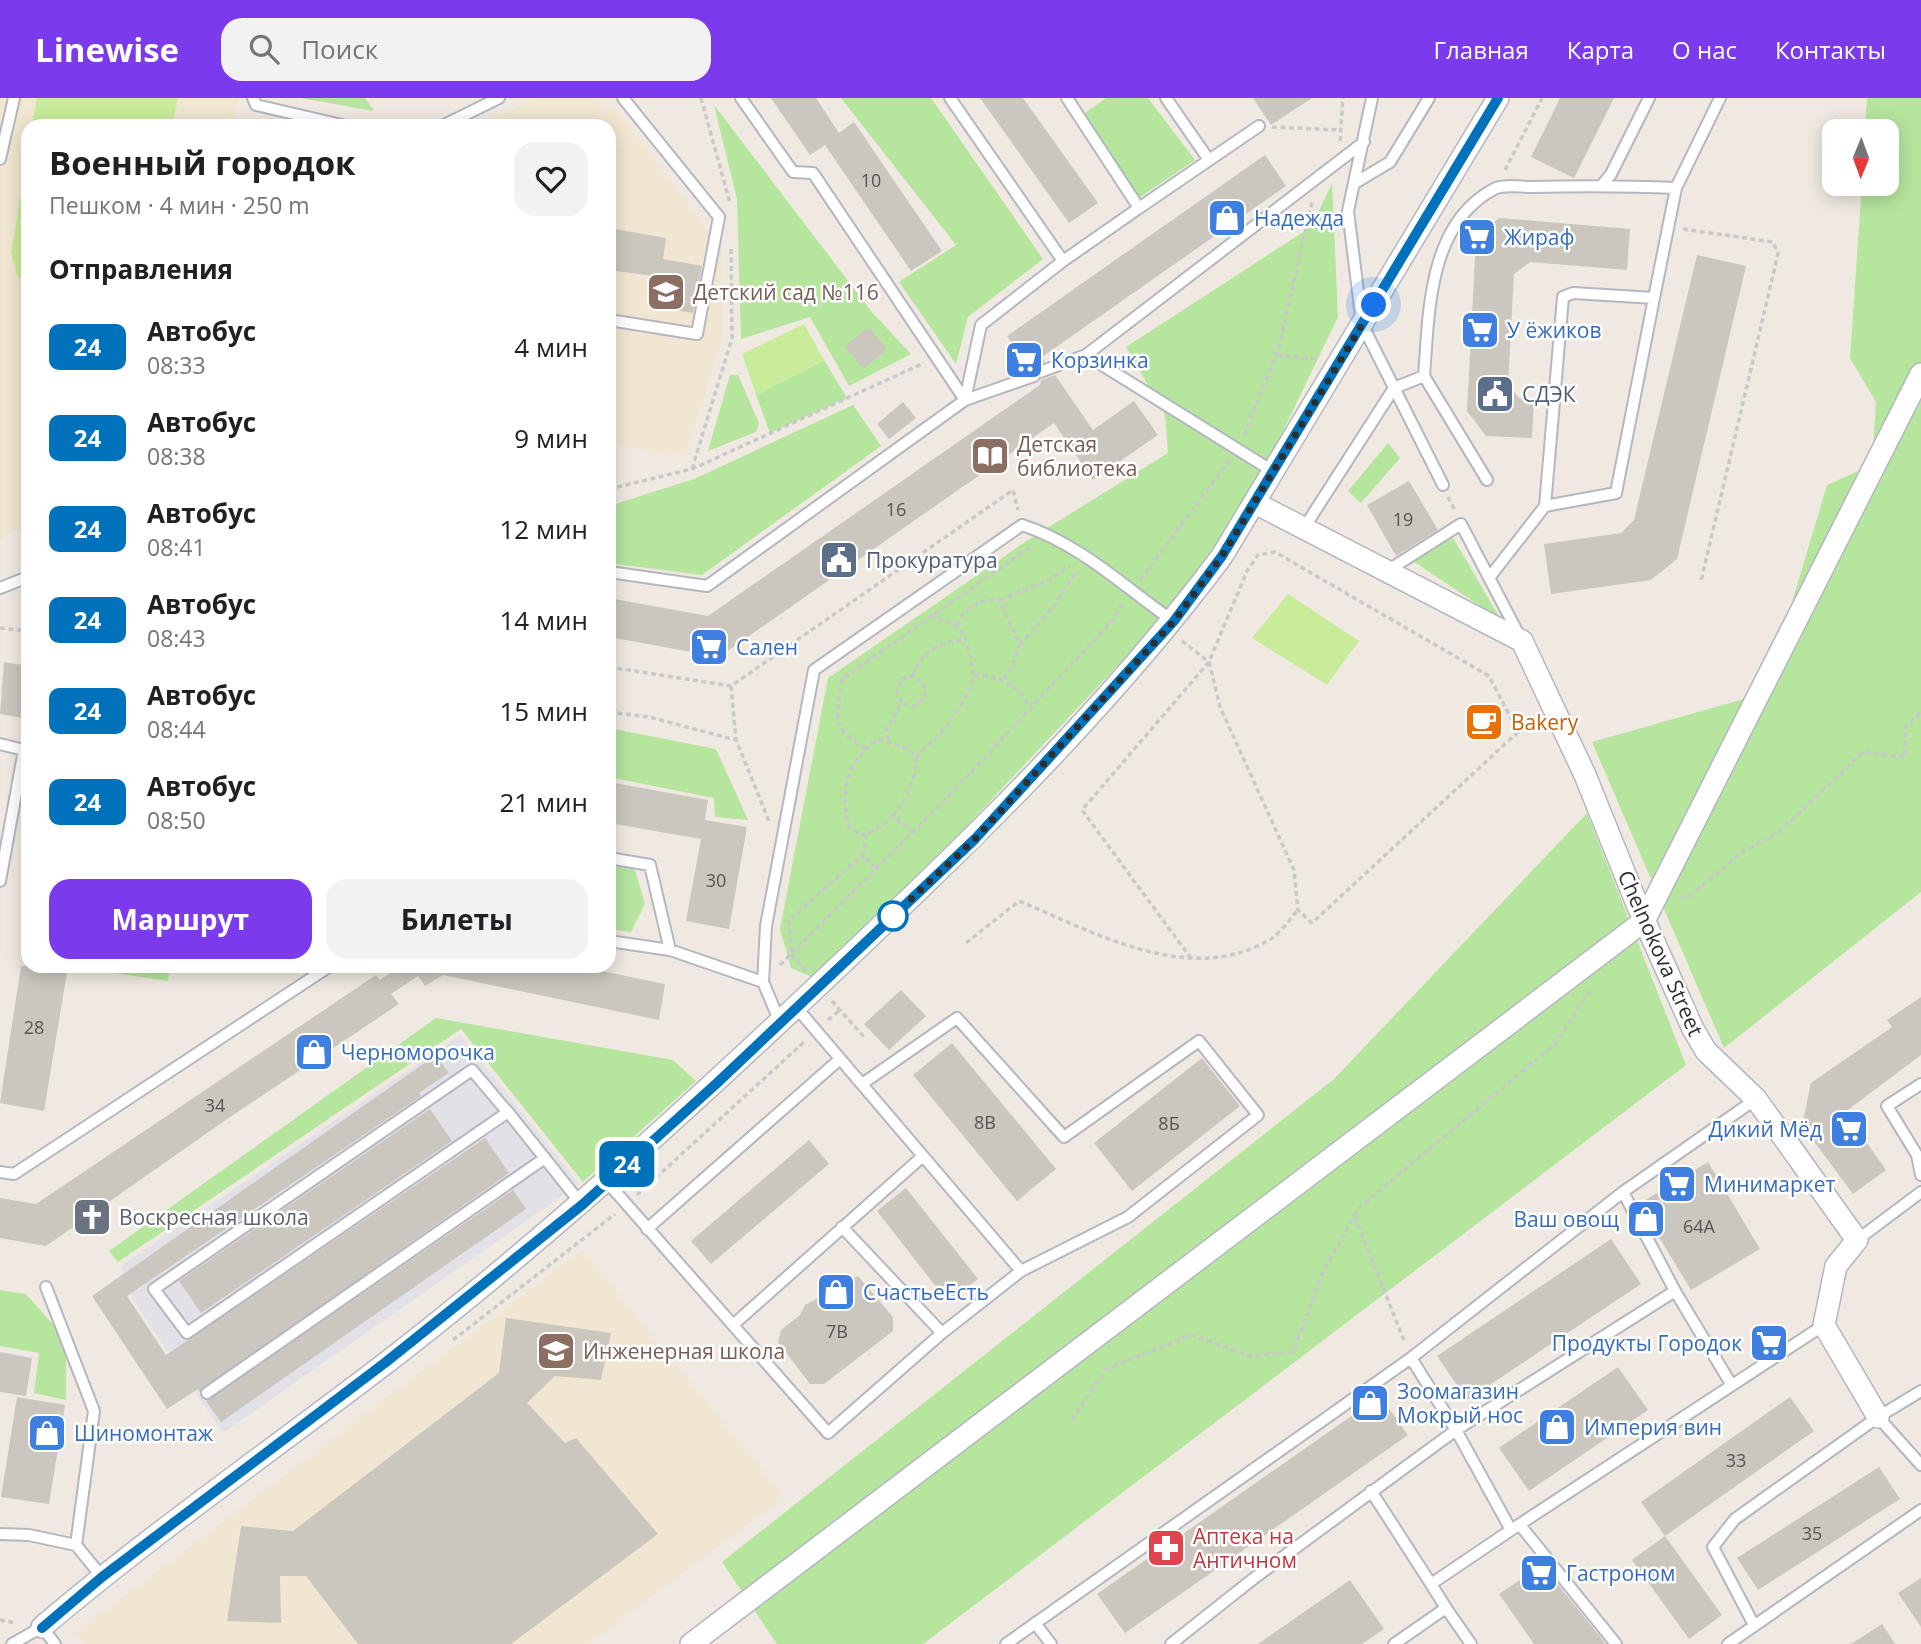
<!DOCTYPE html>
<html lang="ru">
<meta charset="utf-8">
<style>
:root{--surface:#fff;--page:#f2f2f2;--text:#202124;--muted:#757577;--accent:#7c3aed}
body{margin:0;font-family:"Open Sans",sans-serif;background:var(--page);color:var(--text);height:100vh;display:flex;flex-direction:column;font-size:26px;white-space:nowrap}
*{box-sizing:border-box;margin:0}
p{font-size:23px;color:var(--muted)}
.icon{flex:none;width:38px;height:38px;fill:none;stroke:currentColor;stroke-width:2;stroke-linecap:round;stroke-linejoin:round}
.map{position:relative;flex:1;overflow:hidden}
.side{position:absolute;left:21px;top:21px;width:595px;height:854px;display:flex;flex-direction:column;background:var(--surface);border-radius:21px;box-shadow:0 4px 18px #0003}
.side>*{flex:none}
.badge{padding:0 14px;border-radius:10px;font-size:24px;line-height:46px}
.needle{width:46px;rotate:181deg}
.tools{position:absolute;left:1822px;top:21px;display:grid;gap:14px}
.tools a{display:grid;place-items:center;width:77px;height:77px;border-radius:14px;background:var(--surface);box-shadow:0 4px 18px #0003;font-size:35px}
.you{position:absolute;width:35px;height:35px;margin:-18px;border:5px solid #fff;border-radius:50%;background:#1a73e8;box-shadow:0 0 0 10px #1a73e833}
.map>.badge{position:absolute;translate:-50% -50%;box-shadow:0 0 0 4px #fff}
h2{padding:0 28px;font-size:26px;line-height:63px}
.round{display:grid;place-items:center;flex:none;width:74px;height:74px;border-radius:21px;background:var(--page)}
.head{display:flex;align-items:center;justify-content:space-between;height:119px;padding:0 28px}
h1{font-size:33px;font-weight:700;line-height:52px}
.primary-button{display:flex;gap:14px;margin-top:auto;padding:14px 28px}
.primary-button a{flex:1;height:80px;border-radius:21px;background:var(--accent);color:#fff;font-size:28px;font-weight:700;line-height:80px;text-align:center}
.primary-button a+a{background:var(--page);color:var(--text)}
ul{padding:0;list-style:none}
li{display:flex;align-items:center;gap:21px;height:91px;padding:0 28px}
li div{flex:1}
li b{display:block;font-size:26px}
li em{font-style:normal}
li .badge{min-width:77px;font-weight:700;text-align:center}
header{display:flex;align-items:center;gap:42px;box-sizing:border-box;height:98px;padding:0 35px;background:var(--accent);color:#fff}
header strong{font-size:33px}
nav{display:flex;gap:38px;margin-inline-start:auto;font-size:24px}
.search{width:490px;height:63px;background:var(--page);display:flex;align-items:center;gap:18px;box-sizing:border-box;padding:0 24px;border-radius:21px;color:var(--muted);font-size:26px}
.map>svg:first-child{display:block}
.industrial{fill:#e3e1e8}
.education{fill:#f0e6d1}
.green{fill:#b6e59e}
.pitch{fill:#c9ec9a}
.building{fill:#cbc7bf}
.lines{fill:none;stroke-linecap:round;stroke-linejoin:round}
.service-casing{stroke:#b4b7c1;stroke-width:14}
.minor-casing{stroke:#b4b7c1;stroke-width:24}
.path{stroke:#c9c9c9;stroke-width:3.5;stroke-dasharray:5 3.5;stroke-linecap:butt}
.service{stroke:#fff;stroke-width:10}
.minor{stroke:#fff;stroke-width:21}
.line-casing{stroke:#fff;stroke-width:16}
.line{stroke:#0072bc;stroke-width:10}
.walk{stroke:#2e2e2e;stroke-width:7;stroke-dasharray:0 12.6}
.stop-dot{fill:#fff;stroke:#0072bc;stroke-width:3.5}
.labels{text-anchor:middle;dominant-baseline:central;stroke-width:5;stroke-linejoin:round;paint-order:stroke}
.number-label{font-size:18px;fill:#555452}
.shop-label{font-size:21px;fill:#366cbe;stroke:#fff;text-anchor:start}
.education-label{font-size:21px;fill:#785e54;stroke:#fff;text-anchor:start}
.service-label{font-size:21px;fill:#4e5e75;stroke:#fff;text-anchor:start}
.food-label{font-size:21px;fill:#c56008;stroke:#fff;text-anchor:start}
.street-label{font-size:21px;fill:#2e2e2e;stroke:#fff}
.worship-label{font-size:21px;fill:#5b616d;stroke:#fff;text-anchor:start}
.health-label{font-size:21px;fill:#be3a42;stroke:#fff;text-anchor:start}
</style>
<header>
<strong>Linewise</strong>
<div class="search"><svg class="icon" aria-label="search" viewBox="0 0 24 24"><circle cx="10" cy="10" r="6"/><path d="M15 15l6 6"/></svg>Поиск</div>
<nav><a>Главная</a><a>Карта</a><a>О нас</a><a>Контакты</a></nav>
</header>
<div class="map">
<svg width="1921" height="1546" viewBox="0 0 1921 1546">
<rect width="100%" height="100%" fill="#efe9e1"/>
<path class="industrial" d="M460,937L579,1086L223,1335L128,1194L122,1167Z"/>
<path class="education" d="M0,0H237L234,28H28V433H13L0,443Z
M538,0H588L618,13L722,151L723,238L685,359L609,344V28H477Z
M582,1152L784,1399L589,1546H85L76,1535Z"/>
<path class="green" d="M300,0H365L374,13Z
M841,0H931L1043,161L968,219L956,266L899,184L956,147Z
M1106,0H1148L1195,62L1139,100L1085,15Z
M1867,0H1921V794L1724,950L1592,644L1765,595L1827,387L1872,367L1876,304L1850,260L1862,86H1886V33H1865Z
M714,7L871,213L911,256L849,288L810,219L741,241L737,101Z
M1332,85L1338,219L1258,385L1182,499L962,733L812,879L791,870L780,831L828,580L1028,442L1168,355L1165,317L1126,249L1311,129Z
M824,262L847,300L770,335L756,297Z
M730,277H738L759,325L756,334L708,353Z
M853,307L881,348L702,477L609,465V408L694,381Z
M1388,345L1400,360L1361,405L1348,393Z
M1452,438L1501,522L1413,463Z
M609,630L716,651L748,722L715,719L714,700L609,679Z
M1587,715L1686,967L923,1546H777L722,1464L1334,981Z
M609,767L635,772L645,806L631,834L609,831Z
M94,868H170L168,883L93,872Z
M436,920L673,962L696,983L583,1084L461,931L118,1164L109,1153Z
M0,1192L26,1196L66,1241V1302L34,1295L39,1255L0,1248Z"/>
<path class="pitch" d="M37,0H178L172,28H32Z
M28,54V192L17,177L11,155Z
M804,226L824,262L756,297L742,256Z
M1288,496L1359,543L1327,587L1252,540Z"/>
<path class="building" d="M771,0H816L839,35L854,24L942,153L911,173L825,47L810,57Z
M980,0H1023L1098,105L1069,125Z
M1253,0H1312L1271,27Z
M1560,0H1614L1574,80L1531,59Z
M1265,57L1286,88L1042,259L1045,264L1030,271L1007,238Z
M1499,120L1630,131L1627,172L1530,164L1514,176L1508,286L1519,300L1534,301L1532,340L1486,338L1467,313L1476,141Z
M609,130L666,140L663,161L702,168L693,215L655,209L660,179L609,172Z
M1697,157L1746,168L1677,461L1651,482L1551,496L1544,446L1621,435L1634,422Z
M869,229L887,252L863,271L845,248Z
M1055,277L1093,332L1134,303L1158,337L1093,382L1054,325L719,559L609,539V500L708,518L1040,287L1041,282Z
M903,304L916,320L889,341L877,326Z
M1409,383L1438,432L1396,458L1367,407Z
M4,564L28,568V621L0,616Z
M609,684L708,702L705,722L747,729L729,831L686,823L701,741L609,725Z
M21,868H68L44,1013L0,1005Z
M400,868H577L665,886L659,922L443,877L425,888L418,878L391,896L399,906L230,1019L46,1148L0,1140V1100L36,1106L376,877L380,882Z
M901,892L926,918L889,952L864,926Z
M1921,899V957L1845,1014L1886,1072L1853,1096L1802,1027L1811,985L1892,929L1887,922Z
M952,945L1056,1071L1017,1103L913,977Z
M436,957L449,975L419,995L421,998L127,1198L166,1257L485,1040L509,1075L199,1294L198,1291L167,1311L92,1198Z
M1202,960L1240,1008L1132,1093L1094,1045Z
M430,1011L452,1043L201,1215L179,1183Z
M809,1042L829,1066L711,1166L691,1143Z
M1708,1064L1760,1151L1691,1192L1639,1106Z
M906,1090L978,1181L948,1204L877,1113Z
M513,1092L526,1111L221,1324L206,1303Z
M1611,1141L1641,1186L1467,1302L1437,1258Z
M858,1178L893,1219V1233L824,1286H810L778,1244L781,1232L800,1217L805,1207Z
M506,1220L611,1235L601,1282L555,1278L527,1305L565,1345L576,1340L658,1436L511,1546H358L306,1478H280L281,1525L227,1523L241,1428L293,1433L499,1275Z
M0,1254L32,1260L26,1298L0,1294Z
M1618,1269L1648,1312L1529,1393L1499,1350Z
M1380,1298L1408,1337L1125,1535L1097,1496Z
M17,1299L65,1307L49,1406L1,1399Z
M1790,1299L1814,1333L1665,1438L1641,1404Z
M1879,1369L1900,1401L1758,1492L1737,1460Z
M1665,1438L1722,1517L1689,1541L1632,1462Z
M1542,1467L1606,1546H1534L1499,1496Z
M1921,1480V1529L1898,1495Z
M1350,1482L1384,1531L1362,1546H1258Z
M1882,1526L1895,1546H1851Z"/>
<g class="lines">
<defs>
<path id="service" d="M253,0L256,7L346,28
M741,0L793,74L813,75L965,302L1034,278
M950,0L1063,163
M1166,0L1209,62
M1372,0L1348,113L1362,226L1443,387
M442,28L499,0
M0,61L14,0
M1355,85L1390,64L1429,0
M1602,87L1611,76L1649,0
M1676,90L1720,0
M1139,110L1259,28
M609,222L697,236L719,119L623,0
M1086,257L1274,374
M1040,274L1086,257L1364,44
M1424,278C1429,214 1428,126 1494,91C1503,86 1521,89 1531,89C1580,88 1628,88 1676,90L1654,200
M1304,430L1394,290L1424,278L1487,382
M1387,473L1461,426L1519,537
M609,474L707,488L965,302L981,227L1063,163L1139,110L1067,0
M1489,480L1545,408L1563,199L1573,195L1654,200L1616,395L1545,408
M0,490L28,479
M0,646L24,652L0,783
M609,760L650,767L670,852
M609,843L670,852L763,884
M796,909L1021,1173L1128,1119L1258,1017L1199,943L1064,1039L957,920L862,986
M780,924L763,884L766,828L814,572L1022,427C1080,446 1123,488 1173,523
M1921,986L1887,1008L1917,1057L1921,1077
M508,1014L187,1235L154,1191L472,972L504,1010L508,1014L582,1107
M0,1074L14,1076L330,868
M607,1084L828,1335L942,1235L1021,1173
M1623,1094L1675,1193L1731,1286
M842,1129L942,1235
M647,1131L840,961
M1857,1142L1921,1094
M46,1189L94,1313L76,1447
M733,1227L923,1058
M207,1295L545,1060
M1878,1319L1921,1367
M1371,1393L1431,1486
M1520,1427L1616,1546
M1511,1432L1824,1227
M0,1436L29,1437L76,1447L102,1479
M1446,1510L1471,1546
M1035,1525L1051,1546
M1754,1527L1713,1449L1735,1421L1878,1319L1921,1293
M12,1546L42,1529L55,1546
M1006,1546L1411,1260L1623,1094L1756,1001
M1171,1546L1253,1481L1456,1332L1411,1260
M1394,1546L1446,1510L1431,1486L1511,1432L1456,1332L1675,1193
M1728,1546L1921,1412"/>
<path id="minor" d="M1255,405L1522,543L1585,677L1637,806L1693,931L1706,953L1756,1001L1857,1142L1836,1168L1824,1227L1878,1319
M42,1529C153,1435 271,1353 386,1265C540,1146 680,1018 821,885C963,751 1105,615 1222,458L1498,0
M691,1546L1644,823L1921,276"/>
</defs>
<use href="#service" class="service-casing"/>
<use href="#minor" class="minor-casing"/>
<path class="path" d="M701,0L730,105
M1272,29L1341,32
M1340,43L1343,0
M1505,72L1542,0
M1683,131L1773,144L1778,156L1701,483
M1277,257L1318,261
M1244,337L1278,252L1312,104
M692,371L732,240L731,148
M609,391L692,371L924,265
M1448,399L1456,414
M1140,482L1230,362
M1000,502L1051,481L1070,468
M956,527C967,510 978,500 1000,502L1020,547L1012,569L1004,580
M0,530L28,533
M1182,543L1209,564L1220,609L1294,772L1298,812L1312,825L1518,634L1489,578L1275,454L1258,457L1247,473L1209,564L1082,712L1190,859
M1020,547L1054,508L1077,472
M609,569L731,588L1013,392L1018,412
M974,576C1001,580 1018,584 1030,610
M913,578C922,552 939,543 966,542
M731,588L736,642
M609,614L649,619L736,642L769,723
M888,642L886,632L902,604L897,593L902,580L913,578L924,585L925,600L913,609L902,604
M865,651C828,626 838,623 842,581L1033,447
M916,659L947,629L970,591L974,576L966,542L956,527L931,517
M893,718C907,699 916,682 916,659L906,650L877,641C846,668 841,687 848,727L860,737C875,734 882,727 893,718L913,734
M866,736L863,757L876,771
M1681,799H1689L1742,754L1779,734L1863,654L1905,659L1906,628L1921,614
M966,845L1019,803C1094,834 1189,889 1269,842C1280,836 1289,822 1298,812
M780,867L945,702L1112,523L1123,505
M806,873L791,856L789,822L863,757
M832,903L865,940
M828,922L840,912
M637,1097L804,944
M1355,1119L1405,1245
M453,1242L615,1116
M1072,1322L1106,1271L1192,1237L1250,1258L1293,1254L1324,1172L1359,1110L1556,945L1590,892
M0,1522L16,1525"/>
<use href="#service" class="service"/>
<use href="#minor" class="minor"/>
</g>
<g class="lines">
<defs>
<path id="line" d="M42,1530L102,1479L386,1264L582,1107L716,986L975,741L1174,523L1222,458L1498,0"/>
</defs>
<use href="#line" class="line-casing"/>
<use href="#line" class="line"/>
<path class="walk" d="M893,818L975,741L1174,523L1222,458L1374,207"/>
</g>
<defs>
<symbol id="shop-square" viewBox="-11 -11 22 22"><rect x="-9" y="-9" width="18" height="18" rx="4" fill="#3f7fe0" stroke="#fff"/><path d="M-5-2.5h2.3a2.7 3.5 0 0 1 5.4 0H5L5.5 6h-11ZM-1.5-2.5h3a1.5 2.3 0 0 0-3 0Z" fill="#fff"/></symbol>
<symbol id="supermarket-square" viewBox="-11 -11 22 22"><rect x="-9" y="-9" width="18" height="18" rx="4" fill="#3f7fe0" stroke="#fff"/><path d="M-6-5.5h2.5l.6 2H6L4.5 2H-2.5L-4.4-4H-6ZM-1.5 3.2a1.3 1.3 0 1 0 .1 0ZM3 3.2a1.3 1.3 0 1 0 .1 0Z" fill="#fff"/></symbol>
<symbol id="school-square" viewBox="-11 -11 22 22"><rect x="-9" y="-9" width="18" height="18" rx="4" fill="#8d6e63" stroke="#fff"/><path d="M0-5L7-2L0 1L-7-2ZM-4 1L0 2.5L4 1V4Q0 6-4 4Z" fill="#fff"/></symbol>
<symbol id="civic-square" viewBox="-11 -11 22 22"><rect x="-9" y="-9" width="18" height="18" rx="4" fill="#5c6f8a" stroke="#fff"/><path d="M-.6-6.5H3V-4.5H.6V-3L4-1V1h2V6H-6V1h2V-1L-.6-3ZM-1.2 2.5V6h2.4V2.5Z" fill="#fff"/></symbol>
<symbol id="library-square" viewBox="-11 -11 22 22"><rect x="-9" y="-9" width="18" height="18" rx="4" fill="#8d6e63" stroke="#fff"/><path d="M-6-4Q-3-5.5-.7-3.5V5Q-3 3-6 4ZM6-4Q3-5.5 .7-3.5V5Q3 3 6 4Z" fill="#fff"/></symbol>
<symbol id="cafe-square" viewBox="-11 -11 22 22"><rect x="-9" y="-9" width="18" height="18" rx="4" fill="#e8710a" stroke="#fff"/><path d="M-5.5-4.5H6V0H3Q3 3.5 0 3.5H-2.5Q-5.5 3.5-5.5 0ZM3-3.2v2h1.7v-2ZM-6 4.5H4V6H-6Z" fill="#fff"/></symbol>
<symbol id="church-square" viewBox="-11 -11 22 22"><rect x="-9" y="-9" width="18" height="18" rx="4" fill="#6b7280" stroke="#fff"/><path d="M-1.2-6h2.4v3.5h3.3v2.4h-3.3V6h-2.4V-.1h-3.3v-2.4h3.3Z" fill="#fff"/></symbol>
<symbol id="pharmacy-square" viewBox="-11 -11 22 22"><rect x="-9" y="-9" width="18" height="18" rx="4" fill="#e0444e" stroke="#fff"/><path d="M-2-6h4v4h4v4h-4v4h-4v-4h-4v-4h4Z" fill="#fff"/></symbol>
</defs>
<g fill-rule="evenodd">
<use href="#shop-square" x="1205" y="98" width="44" height="44"/>
<use href="#supermarket-square" x="1455" y="117" width="44" height="44"/>
<use href="#school-square" x="644" y="172" width="44" height="44"/>
<use href="#supermarket-square" x="1458" y="210" width="44" height="44"/>
<use href="#supermarket-square" x="1002" y="240" width="44" height="44"/>
<use href="#civic-square" x="1473" y="274" width="44" height="44"/>
<use href="#library-square" x="968" y="336" width="44" height="44"/>
<use href="#civic-square" x="817" y="440" width="44" height="44"/>
<use href="#supermarket-square" x="687" y="527" width="44" height="44"/>
<use href="#cafe-square" x="1462" y="602" width="44" height="44"/>
<use href="#shop-square" x="292" y="932" width="44" height="44"/>
<use href="#supermarket-square" x="1827" y="1009" width="44" height="44"/>
<use href="#supermarket-square" x="1655" y="1064" width="44" height="44"/>
<use href="#church-square" x="70" y="1097" width="44" height="44"/>
<use href="#shop-square" x="1624" y="1099" width="44" height="44"/>
<use href="#shop-square" x="814" y="1172" width="44" height="44"/>
<use href="#supermarket-square" x="1747" y="1223" width="44" height="44"/>
<use href="#school-square" x="534" y="1231" width="44" height="44"/>
<use href="#shop-square" x="1348" y="1283" width="44" height="44"/>
<use href="#shop-square" x="1535" y="1307" width="44" height="44"/>
<use href="#shop-square" x="25" y="1313" width="44" height="44"/>
<use href="#pharmacy-square" x="1144" y="1428" width="44" height="44"/>
<use href="#supermarket-square" x="1517" y="1453" width="44" height="44"/>
</g>
<circle class="stop-dot" cx="893" cy="818" r="14"/>
<g class="labels">
<g class="number-label">
<text x="871" y="82">10</text>
<text x="896" y="411">16</text>
<text x="1403" y="421">19</text>
<text x="716" y="782">30</text>
<text x="34" y="929">28</text>
<text x="215" y="1007">34</text>
<text x="985" y="1024">8В</text>
<text x="1169" y="1025">8Б</text>
<text x="1699" y="1128">64А</text>
<text x="837" y="1233">7В</text>
<text x="1736" y="1362">33</text>
<text x="1812" y="1435">35</text>
</g>
<g class="shop-label">
<text x="1254" y="120">Надежда</text>
<text x="1504" y="139">Жираф</text>
<text x="1507" y="232">У ёжиков</text>
<text x="1051" y="262">Корзинка</text>
<text x="736" y="549">Сален</text>
<text x="341" y="954">Черноморочка</text>
<text x="1822" y="1031" text-anchor="end">Дикий Мёд</text>
<text x="1704" y="1086">Минимаркет</text>
<text x="1619" y="1121" text-anchor="end">Ваш овощ</text>
<text x="863" y="1194">СчастьеЕсть</text>
<text x="1742" y="1245" text-anchor="end">Продукты Городок</text>
<text x="1397" y="1293">Зоомагазин<tspan x="1397" dy="24">Мокрый нос</tspan></text>
<text x="1584" y="1329">Империя вин</text>
<text x="74" y="1335">Шиномонтаж</text>
<text x="1566" y="1475">Гастроном</text>
</g>
<g class="education-label">
<text x="693" y="194">Детский сад №116</text>
<text x="1017" y="346">Детская<tspan x="1017" dy="24">библиотека</tspan></text>
<text x="583" y="1253">Инженерная школа</text>
</g>
<g class="service-label">
<text x="1522" y="296">СДЭК</text>
<text x="866" y="462">Прокуратура</text>
</g>
<g class="food-label">
<text x="1511" y="624">Bakery</text>
</g>
<g class="street-label">
<text transform="translate(1661 855) rotate(66)">Chelnokova Street</text>
</g>
<g class="worship-label">
<text x="119" y="1119">Воскресная школа</text>
</g>
<g class="health-label">
<text x="1193" y="1438">Аптека на<tspan x="1193" dy="24">Античном</tspan></text>
</g>
</g>
</svg>
<div class="tools">
<a><svg class="needle" viewBox="-14 -14 28 28"><path d="M0-13l5 13h-10z" fill="#e53935"/><path d="M0 13l5-13h-10z" fill="#757577"/></svg></a>
</div>
<div class="you" style="left:1374px;top:207px"></div>
<b class="badge" style="left:627px;top:1066px;background:#0072bc;color:#fff">24</b>
<section class="side">
<div class="head"><div><h1>Военный городок</h1><p>Пешком · 4 мин · 250 m</p></div><a class="round"><svg class="icon" aria-label="heart" viewBox="0 0 24 24"><path d="M12 20l-8-8c-3-5 5-10 8-4 3-6 11-1 8 4z"/></svg></a></div>
<h2>Отправления</h2>
<ul>
<li><span class="badge" style="background:#0072bc;color:#fff">24</span><div><b>Автобус</b><p>08:33</p></div><em>4 мин</em></li>
<li><span class="badge" style="background:#0072bc;color:#fff">24</span><div><b>Автобус</b><p>08:38</p></div><em>9 мин</em></li>
<li><span class="badge" style="background:#0072bc;color:#fff">24</span><div><b>Автобус</b><p>08:41</p></div><em>12 мин</em></li>
<li><span class="badge" style="background:#0072bc;color:#fff">24</span><div><b>Автобус</b><p>08:43</p></div><em>14 мин</em></li>
<li><span class="badge" style="background:#0072bc;color:#fff">24</span><div><b>Автобус</b><p>08:44</p></div><em>15 мин</em></li>
<li><span class="badge" style="background:#0072bc;color:#fff">24</span><div><b>Автобус</b><p>08:50</p></div><em>21 мин</em></li>
</ul>
<div class="primary-button"><a>Маршрут</a><a>Билеты</a></div>
</section>
</div>
